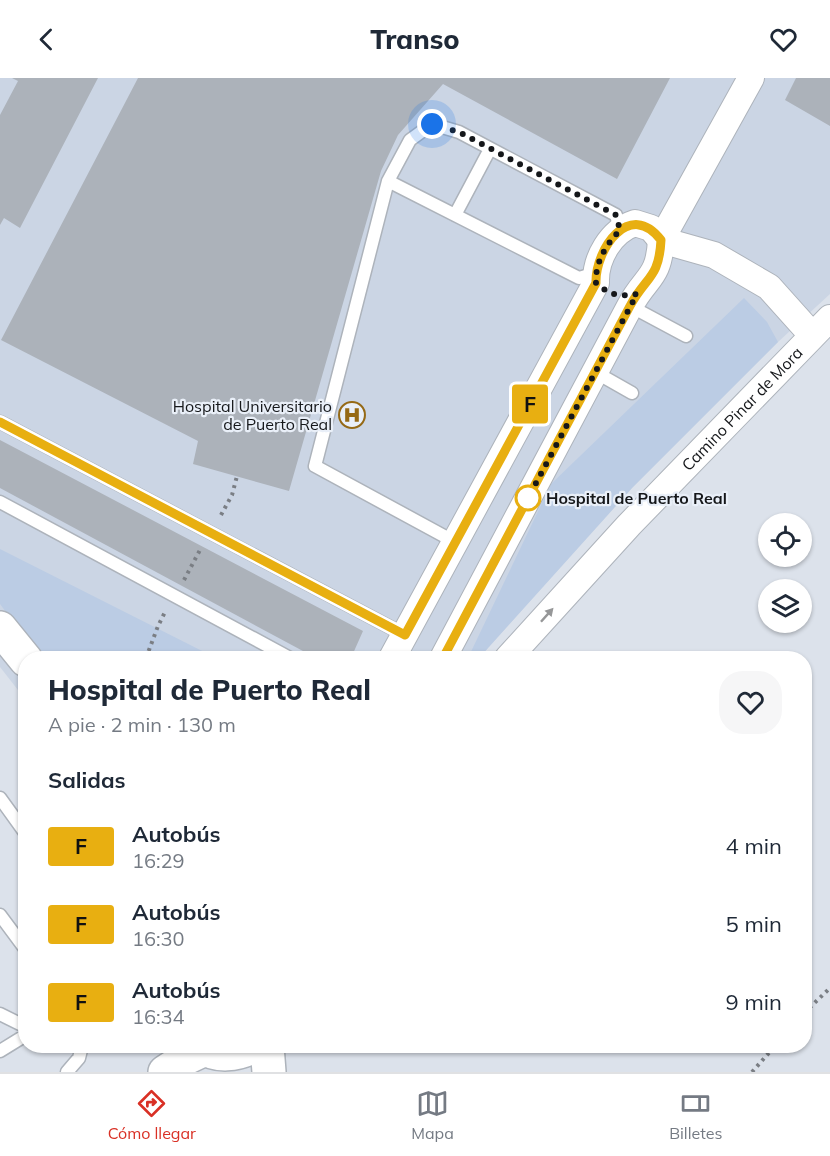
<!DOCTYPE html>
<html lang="es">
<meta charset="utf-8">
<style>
:root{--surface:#fff;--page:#f6f6f7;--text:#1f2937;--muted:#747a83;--line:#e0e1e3;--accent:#d93025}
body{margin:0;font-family:Mulish,sans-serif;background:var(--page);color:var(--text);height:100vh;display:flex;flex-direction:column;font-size:22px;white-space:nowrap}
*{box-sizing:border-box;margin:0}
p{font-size:20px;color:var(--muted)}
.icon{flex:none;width:33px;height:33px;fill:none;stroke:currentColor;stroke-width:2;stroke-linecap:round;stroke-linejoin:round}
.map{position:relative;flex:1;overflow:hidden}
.details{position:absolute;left:18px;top:573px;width:794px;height:402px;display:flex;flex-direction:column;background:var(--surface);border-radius:24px;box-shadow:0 2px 4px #0004}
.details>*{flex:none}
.badge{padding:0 12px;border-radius:4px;font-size:21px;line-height:39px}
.buttons{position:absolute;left:758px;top:435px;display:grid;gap:12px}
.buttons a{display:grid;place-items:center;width:54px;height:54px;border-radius:50%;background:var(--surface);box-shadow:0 2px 4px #0004;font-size:30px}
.you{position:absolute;width:30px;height:30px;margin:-15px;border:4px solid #fff;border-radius:50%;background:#1a73e8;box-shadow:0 0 0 9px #1a73e833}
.map>.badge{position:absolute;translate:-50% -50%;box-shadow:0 0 0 3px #fff}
h2{padding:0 30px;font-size:22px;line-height:54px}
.round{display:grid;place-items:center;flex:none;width:63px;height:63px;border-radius:24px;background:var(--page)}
.overview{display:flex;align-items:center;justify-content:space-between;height:102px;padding:0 30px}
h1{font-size:28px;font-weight:800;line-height:45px}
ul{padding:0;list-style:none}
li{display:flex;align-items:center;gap:18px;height:78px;padding:0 30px}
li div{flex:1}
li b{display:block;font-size:22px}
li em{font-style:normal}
li .badge{min-width:66px;font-weight:700;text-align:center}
header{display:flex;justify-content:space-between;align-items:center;height:78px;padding:0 30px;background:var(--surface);font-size:27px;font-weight:800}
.menu{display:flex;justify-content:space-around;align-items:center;height:84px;border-top:2px solid var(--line);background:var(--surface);font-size:16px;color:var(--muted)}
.menu a{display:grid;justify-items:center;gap:3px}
.menu .selected{color:var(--accent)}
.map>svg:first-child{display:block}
.built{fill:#cbd5e4}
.green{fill:#bbcce4}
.building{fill:#acb2ba}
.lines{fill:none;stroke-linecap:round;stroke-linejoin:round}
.lane-casing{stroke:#adb3bb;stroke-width:15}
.street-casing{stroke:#adb3bb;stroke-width:28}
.secondary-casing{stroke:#adb3bb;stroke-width:36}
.path{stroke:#7a7e84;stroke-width:4;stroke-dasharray:3 4.5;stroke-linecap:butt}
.lane{stroke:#fff;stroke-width:12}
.street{stroke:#fff;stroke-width:26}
.secondary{stroke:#fff;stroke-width:33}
.oneway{fill:#969798}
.line-casing{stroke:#fff;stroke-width:14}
.line{stroke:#e8af11;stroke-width:9}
.walk{stroke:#15171a;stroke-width:6;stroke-dasharray:0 10.8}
.stop-dot{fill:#fff;stroke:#e8af11;stroke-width:3}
.labels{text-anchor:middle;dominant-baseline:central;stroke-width:4.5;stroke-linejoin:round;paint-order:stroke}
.poi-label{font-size:16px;fill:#15171a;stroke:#e9eff8;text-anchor:end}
.street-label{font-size:16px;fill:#15171a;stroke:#e9eff8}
.stop-label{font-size:16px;font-weight:bold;fill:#15171a;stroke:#e9eff8;text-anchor:start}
</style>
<header><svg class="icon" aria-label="back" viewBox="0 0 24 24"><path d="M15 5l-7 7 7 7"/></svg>Transo<svg class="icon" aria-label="heart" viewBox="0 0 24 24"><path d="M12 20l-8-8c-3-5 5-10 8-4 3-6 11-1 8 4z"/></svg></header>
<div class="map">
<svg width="830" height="994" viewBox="0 0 830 994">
<rect width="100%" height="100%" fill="#dce2eb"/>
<path class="built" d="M0,0H830V216L778,264L632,410L479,580H26L25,621L0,589Z"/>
<path class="green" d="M744,220L767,244L778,264L632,410L479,580H468L551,406Z
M0,471L216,580H40L0,526Z"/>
<path class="building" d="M12,0H98L20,150L4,140L0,147V37L18,3Z
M138,0H670L617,101L443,6L398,57L381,93L289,413L193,386L198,363L1,262Z
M796,0H830V48L785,22Z
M0,362L363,553L351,580H316L0,410Z"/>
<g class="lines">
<defs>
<path id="lane" d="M388,103L579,200L596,195
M455,137L490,71
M630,228L686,258
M595,294L632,315
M0,344L405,557
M0,424L290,580
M455,464L315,388L388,103L410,62L432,46L459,54L616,137L620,152
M0,720L26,756
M0,837L26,872
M0,936L26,949
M0,973L26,957
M67,994L79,980L82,968"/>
<g id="street">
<path d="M392,580L596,205C595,180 611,153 635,145L651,150L661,162L714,177L769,209L812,257"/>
<path d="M443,580L630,228C646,198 659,201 661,162L751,0"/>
<path id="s1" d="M508,580L629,447L830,240"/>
</g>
<path id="secondary" d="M0,550L26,582
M201,968C217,980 237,977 254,968
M267,968L269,994
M165,994L188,979L205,971"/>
</defs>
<use href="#lane" class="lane-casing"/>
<use href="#street" class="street-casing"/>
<use href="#secondary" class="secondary-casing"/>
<path class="path" d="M221,437L232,417L237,398
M184,502L200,472
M146,580L158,548L165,534
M804,935L830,910
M752,994L775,968"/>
<use href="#lane" class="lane"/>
<use href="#street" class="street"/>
<use href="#secondary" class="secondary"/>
</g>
<defs><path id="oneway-solid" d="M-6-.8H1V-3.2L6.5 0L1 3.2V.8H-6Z" transform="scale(1.5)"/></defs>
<use class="oneway" href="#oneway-solid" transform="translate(547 537) rotate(-48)"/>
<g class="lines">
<defs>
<path id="line" d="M0,344L405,557L596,205C595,171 630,121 661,162C659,201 646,198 630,228L443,580"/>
</defs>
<use href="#line" class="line-casing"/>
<use href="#line" class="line"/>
<path class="walk" d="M432,46L459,54L616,137L620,152C606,167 595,184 596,205C610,217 618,219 637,216L528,420"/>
</g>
<defs>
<symbol id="hospital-ring" viewBox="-11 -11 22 22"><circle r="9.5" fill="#e9eff8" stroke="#956915" stroke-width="1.5"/><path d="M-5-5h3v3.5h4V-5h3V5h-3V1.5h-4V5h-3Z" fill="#956915"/></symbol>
</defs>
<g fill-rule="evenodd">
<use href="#hospital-ring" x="337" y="322" width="30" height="30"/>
</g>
<circle class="stop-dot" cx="528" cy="420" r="12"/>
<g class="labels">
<g class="poi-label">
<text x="332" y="328">Hospital Universitario<tspan x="332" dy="18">de Puerto Real</tspan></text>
</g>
<g class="street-label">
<text stroke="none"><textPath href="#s1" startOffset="342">Camino Pinar de Mora</textPath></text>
</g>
<g class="stop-label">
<text x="546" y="420">Hospital de Puerto Real</text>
</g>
</g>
</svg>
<div class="buttons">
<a><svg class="icon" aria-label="locate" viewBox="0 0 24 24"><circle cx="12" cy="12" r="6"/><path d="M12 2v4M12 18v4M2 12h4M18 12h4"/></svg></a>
<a><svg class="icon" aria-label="layers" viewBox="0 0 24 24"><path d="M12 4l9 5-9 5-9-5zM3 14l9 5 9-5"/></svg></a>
</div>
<div class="you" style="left:432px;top:46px"></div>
<b class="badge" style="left:530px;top:326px;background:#e8af11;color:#111">F</b>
<section class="details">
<div class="overview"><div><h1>Hospital de Puerto Real</h1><p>A pie · 2 min · 130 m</p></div><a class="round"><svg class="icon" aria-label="heart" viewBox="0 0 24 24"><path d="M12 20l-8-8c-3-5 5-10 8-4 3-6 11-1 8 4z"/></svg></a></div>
<h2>Salidas</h2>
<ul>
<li><span class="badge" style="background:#e8af11;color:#111">F</span><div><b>Autobús</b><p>16:29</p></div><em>4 min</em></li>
<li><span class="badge" style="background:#e8af11;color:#111">F</span><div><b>Autobús</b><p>16:30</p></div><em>5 min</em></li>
<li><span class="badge" style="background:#e8af11;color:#111">F</span><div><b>Autobús</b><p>16:34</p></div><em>9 min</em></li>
</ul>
</section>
</div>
<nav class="menu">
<a class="selected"><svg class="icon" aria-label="directions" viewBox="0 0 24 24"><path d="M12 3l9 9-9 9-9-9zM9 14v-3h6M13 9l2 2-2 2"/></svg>Cómo llegar</a>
<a><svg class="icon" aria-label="map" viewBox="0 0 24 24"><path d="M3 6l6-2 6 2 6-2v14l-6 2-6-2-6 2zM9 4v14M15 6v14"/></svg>Mapa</a>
<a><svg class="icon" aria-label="tickets" viewBox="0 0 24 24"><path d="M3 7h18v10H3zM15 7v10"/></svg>Billetes</a>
</nav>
